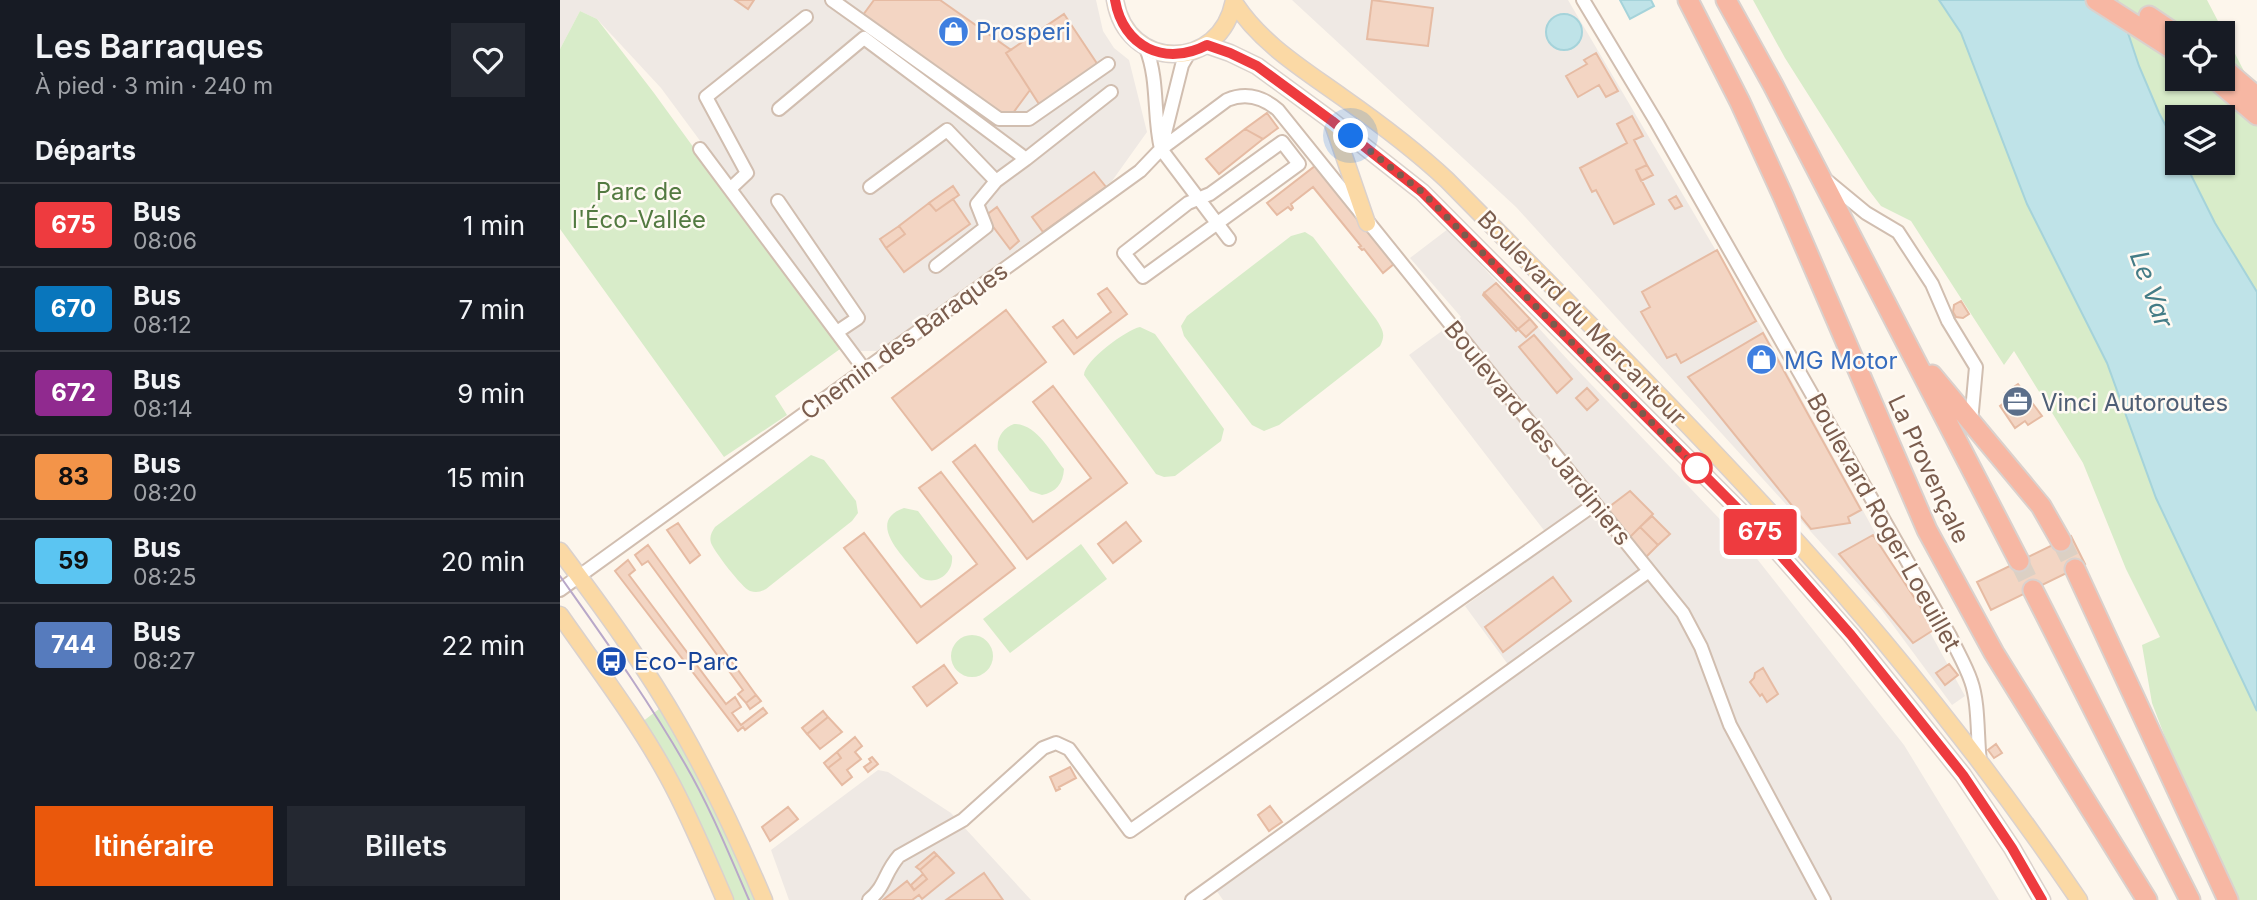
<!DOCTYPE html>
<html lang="fr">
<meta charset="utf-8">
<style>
:root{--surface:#171b24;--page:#242831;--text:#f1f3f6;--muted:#9ea1a6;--line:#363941;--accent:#ea580c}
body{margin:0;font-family:Inter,sans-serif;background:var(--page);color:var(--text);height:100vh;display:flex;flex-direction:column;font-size:26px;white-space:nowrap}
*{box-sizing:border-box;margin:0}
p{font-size:23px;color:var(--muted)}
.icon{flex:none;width:38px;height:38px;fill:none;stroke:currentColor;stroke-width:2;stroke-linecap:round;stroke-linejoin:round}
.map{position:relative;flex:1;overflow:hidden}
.drawer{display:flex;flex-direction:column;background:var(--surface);width:560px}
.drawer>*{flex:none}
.badge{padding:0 14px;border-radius:5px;font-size:24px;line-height:46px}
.controls{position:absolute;left:1605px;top:21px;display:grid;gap:14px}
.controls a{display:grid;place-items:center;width:70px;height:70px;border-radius:0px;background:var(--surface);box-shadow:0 2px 5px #0004;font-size:35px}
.you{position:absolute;width:35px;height:35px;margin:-18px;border:5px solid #fff;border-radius:50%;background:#1a73e8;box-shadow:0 0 0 10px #1a73e833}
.map>.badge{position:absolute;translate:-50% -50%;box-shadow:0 0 0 4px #fff}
h2{padding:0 35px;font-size:26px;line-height:63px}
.round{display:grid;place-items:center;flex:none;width:74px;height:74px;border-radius:0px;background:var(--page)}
.overview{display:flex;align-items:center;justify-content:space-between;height:119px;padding:0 35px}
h1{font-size:33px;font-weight:600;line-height:52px}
.action{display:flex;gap:14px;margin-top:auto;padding:14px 35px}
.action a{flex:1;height:80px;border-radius:0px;background:var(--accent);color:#fff;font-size:28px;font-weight:600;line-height:80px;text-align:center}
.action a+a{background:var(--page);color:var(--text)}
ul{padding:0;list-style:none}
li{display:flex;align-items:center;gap:21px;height:84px;padding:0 35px;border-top:2px solid var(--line)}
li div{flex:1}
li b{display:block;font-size:26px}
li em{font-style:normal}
li .badge{min-width:77px;font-weight:700;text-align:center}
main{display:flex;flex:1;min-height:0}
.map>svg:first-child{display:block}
.industrial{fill:#efe9e4}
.green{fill:#d8ecc9;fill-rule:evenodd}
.water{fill:#bfe3e8;stroke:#a5d3da;stroke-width:2}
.building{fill:#f3d5c3;stroke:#e6bba3;stroke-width:2}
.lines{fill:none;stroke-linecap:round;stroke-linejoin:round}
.highway-tunnel{stroke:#dcd0c4;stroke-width:19;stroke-dasharray:19 10;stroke-linecap:butt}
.minor-casing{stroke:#d1beb0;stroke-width:16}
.major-casing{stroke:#dad1cd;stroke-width:19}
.highway-casing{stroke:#dad1cd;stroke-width:23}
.minor{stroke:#fff;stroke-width:12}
.major{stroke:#fbd9a5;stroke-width:16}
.highway{stroke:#f7b7a3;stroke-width:19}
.tram{stroke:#b9a8c9;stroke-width:2}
.line-casing{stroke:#fff;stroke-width:16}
.line{stroke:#ee3b3f;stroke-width:10}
.walk{stroke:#7a5c4d;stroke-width:7;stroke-dasharray:0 12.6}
.stop-dot{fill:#fff;stroke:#ee3b3f;stroke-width:3.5}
.labels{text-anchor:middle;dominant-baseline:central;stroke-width:5;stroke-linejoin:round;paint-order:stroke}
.shop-label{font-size:24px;fill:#366cbe;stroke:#fffaf3;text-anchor:start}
.park-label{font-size:24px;fill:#537a41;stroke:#fffaf3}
.street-label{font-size:24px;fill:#7a5c4d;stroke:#fffaf3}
.service-label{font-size:24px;fill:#4e5e75;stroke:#fffaf3;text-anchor:start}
.transit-label{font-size:24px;fill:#164399;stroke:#fffaf3;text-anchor:start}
.water-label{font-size:26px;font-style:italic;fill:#437c86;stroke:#fffaf3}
</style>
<main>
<section class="drawer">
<div class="overview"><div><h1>Les Barraques</h1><p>À pied · 3 min · 240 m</p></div><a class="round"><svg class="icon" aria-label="heart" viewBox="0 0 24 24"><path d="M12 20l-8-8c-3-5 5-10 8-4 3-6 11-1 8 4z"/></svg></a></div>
<h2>Départs</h2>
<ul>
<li><span class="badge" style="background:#ee3b3f;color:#fff">675</span><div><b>Bus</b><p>08:06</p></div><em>1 min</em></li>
<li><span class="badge" style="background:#0976bc;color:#fff">670</span><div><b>Bus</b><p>08:12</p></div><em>7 min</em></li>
<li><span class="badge" style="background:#902a8f;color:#fff">672</span><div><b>Bus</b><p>08:14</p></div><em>9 min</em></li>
<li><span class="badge" style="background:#f39449;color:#111">83</span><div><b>Bus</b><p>08:20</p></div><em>15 min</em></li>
<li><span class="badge" style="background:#5bc5f2;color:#111">59</span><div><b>Bus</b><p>08:25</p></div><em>20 min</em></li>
<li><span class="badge" style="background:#567bbd;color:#fff">744</span><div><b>Bus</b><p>08:27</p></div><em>22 min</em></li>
</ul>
<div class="action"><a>Itinéraire</a><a>Billets</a></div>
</section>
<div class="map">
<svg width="1697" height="900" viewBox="0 0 1697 900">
<rect width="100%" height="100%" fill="#fdf6ec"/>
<path class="industrial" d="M0,0H536L543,31L554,48L569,60L587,132L552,181L317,351H299L292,346L101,88L37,19L20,11L0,49Z
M732,0H1008L1214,349L1405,696L1392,705L1321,609L956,207Z
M888,229L1008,360L1194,555L1344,745L1439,900H663L656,890L955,674L905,606L993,542L849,355L901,317L850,258Z
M318,770L328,772L391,813L471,900H229L211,850Z"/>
<path class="green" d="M1193,0H1379L1401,32L1467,204L1547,363L1596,498L1697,711V900H1678L1629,800L1592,703L1582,645L1600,637L1566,569L1523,463L1454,351L1444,365L1351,221L1321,206L1308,189L1225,58Z
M1557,0H1647L1697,96V292L1655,223L1625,163H1662V117H1617V147C1592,100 1571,51 1557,0ZM1617,33H1662V79H1617Z
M20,11L37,19L94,93L280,349L215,396L227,415L164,457L0,229V49Z
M745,232L753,237L816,319C823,330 826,335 820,346L719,425L704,431L692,425L624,336L621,326L627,316L731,236Z
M580,327L595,334L664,429L661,441L615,476L604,477L596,474L524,375C525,360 566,330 580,327Z
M454,424C477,424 490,452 504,469C503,484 496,492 482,495L470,491L438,450C436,438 443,428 454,424Z
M251,455L264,460L296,501L298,513L292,521L206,589C201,592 196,593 190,591C182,588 154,551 151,543C149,536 152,532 155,527Z
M344,508L358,511L392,556C394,574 375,587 360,577C346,559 304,522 344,508Z
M521,544L547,579L450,653L423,619Z
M391 656a21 21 0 1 1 42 0a21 21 0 1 1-42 0Z
M99,709H102L151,798L197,900H172L82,722Z"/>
<path class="water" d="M1060,0H1091L1094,6L1070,19Z
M1379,0H1557L1579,66L1599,113L1617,147V163H1625L1655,223L1697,292V711L1596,498L1547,363L1467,204L1401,33Z
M986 32a18 18 0 1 1 36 0a18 18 0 1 1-36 0Z"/>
<path class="building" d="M175,0H194L188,9Z
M314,0H380L451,50L446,53L470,90L453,113L431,111L303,15Z
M812,0L873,8L868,46L807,39Z
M504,14L538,65L479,104L446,53Z
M1036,53L1058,91L1046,97L1039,85L1018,97L1006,76L1027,64L1024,60Z
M707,113L718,128L703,139L685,129Z
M1072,116L1083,136L1074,140L1087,165L1076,170L1094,204L1054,224L1036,190L1032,192L1020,168L1067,143L1057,124Z
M685,129L703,139L659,174L646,159Z
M1087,165L1093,175L1081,181L1076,170Z
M755,166L835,263L823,273L804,249L802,250L799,247L801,246L753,187L731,204L733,208L731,210L728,207L717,215L707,203Z
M534,172L546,187L483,232L472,217Z
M393,186L399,195L376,211L369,203Z
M1116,196L1122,206L1115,209L1109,200Z
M393,199L410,224L344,272L326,248L345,234L339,226L369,203L376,211Z
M437,207L459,241L450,249L425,216Z
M339,226L345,234L326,248L320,239Z
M1157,250L1196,321L1121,363L1116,354L1107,358L1081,312L1090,307L1082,292Z
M936,283L970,319L958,329L924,293Z
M547,288L567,314L514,354L493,327L503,320L517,338L551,312L538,294Z
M924,293L958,329L956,331L923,295Z
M1401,301L1409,314L1403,318L1396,317L1393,312L1394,305Z
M446,310L486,362L372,450L332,398Z
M970,319L977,327L966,337L958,329Z
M1203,333L1301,510L1288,517L1290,523L1251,529L1128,377Z
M974,335L1012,379L997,393L959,347Z
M1458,384L1482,416L1468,425L1465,421L1455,428L1440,406L1449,399L1445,393Z
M493,386L567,483L467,559L393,462L415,445L473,522L531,478L473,402Z
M1027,388L1038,400L1027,410L1016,398Z
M381,472L455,568L357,643L284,548L304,533L361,607L417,564L359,488Z
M1070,491L1093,514L1068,539L1045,510Z
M1092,516L1110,534L1098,545L1080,527Z
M566,522L581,541L553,563L538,544Z
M118,523L140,555L130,563L107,530Z
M1080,527L1098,545L1086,557L1068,539Z
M1313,535L1375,629L1353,643L1279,554Z
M1511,536L1525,564L1431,610L1417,582Z
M88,545L196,695L186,703L178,694L183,690L88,561L82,565L75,555Z
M68,560L75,570L69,575L166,704L175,697L181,707L172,713L181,725L203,708L207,713L185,730L183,727L178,731L55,571Z
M993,577L1011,601L943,652L925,627Z
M1389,664L1398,675L1385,685L1376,673Z
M384,665L397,683L367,706L353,687Z
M1203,668L1218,694L1207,702L1202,694L1200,696L1190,682L1194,678L1195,673Z
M196,695L201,701L190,709L186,703Z
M263,711L268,717L247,734L242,728Z
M268,717L282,732L260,749L247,734Z
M295,737L302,746L295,752L301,759L287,770L292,777L282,785L268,768L281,758L277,752Z
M1436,744L1442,753L1434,758L1428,750Z
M277,752L281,758L268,768L264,763Z
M312,757L318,764L308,772L304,767L311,762L309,759Z
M510,767L516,778L499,787L500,789L496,791L490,777Z
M710,806L722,822L709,831L698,815Z
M228,807L238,819L210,841L202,827Z
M374,852L377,855L360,870L356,867Z
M377,855L394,873L362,899L359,895L352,900H323L347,881L354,890L367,879L360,870Z
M424,873L443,900H386Z
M363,874L367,879L354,890L351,885Z"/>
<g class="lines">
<path class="highway-tunnel" d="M1501,541L1515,569
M1459,561L1473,590"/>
<defs>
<path id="minor" d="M272,0L439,119H469L548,64
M1023,0L1097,123L1390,636C1397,651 1406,666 1411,681C1419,703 1417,737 1420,762
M586,48C599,81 593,115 601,149L669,239
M219,109L304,38L466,159L551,92
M722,142L739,164L583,277L564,253L628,203L650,194Z
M140,149L304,369
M601,149L622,65L629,53
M1266,180L1306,213L1338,232L1372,284L1388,321L1416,367L1411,422
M310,187L387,130L436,181L466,159
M170,189L187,173L146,97L246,17
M218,201L298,318L277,332
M376,266L426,227L417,204L436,181
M0,590L580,171L601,149L667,100C686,92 703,97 718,110L1123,613L1141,647L1170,725L1264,900
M309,900C326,886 324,873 339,856L403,820L483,748L496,743L509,749L570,831L1035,504
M632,900L1089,571"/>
<path id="major" d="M555,0C567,72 661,72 674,0
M674,2C700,43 743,69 782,97C819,123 854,149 887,180C993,288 1102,395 1205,507C1318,628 1426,763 1519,900
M647,45L670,53L697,66L772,121L862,192L1195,526L1291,635L1403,775L1452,848L1482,900
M772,121L807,223
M0,551C42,607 86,667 120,727C152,783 179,841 204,900
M0,615C37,668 77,720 108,777C130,817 147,859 165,900"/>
<path id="highway" d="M1128,0L1180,102L1223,196L1367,530L1434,653L1587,900
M1166,0L1213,85L1459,561
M1536,0L1617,52
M1589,16L1617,35
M1662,67L1697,97
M1655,79L1697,115
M1372,375L1481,506L1501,541
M1515,569L1668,900
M1473,590L1630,900"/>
</defs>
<use href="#minor" class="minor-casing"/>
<use href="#major" class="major-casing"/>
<use href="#highway" class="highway-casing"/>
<use href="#minor" class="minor"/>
<use href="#major" class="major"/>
<use href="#highway" class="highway"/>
<path class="tram" d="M0,576C43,637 87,698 125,764C150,807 169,854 189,900"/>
</g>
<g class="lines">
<defs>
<path id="line" d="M555,0C563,47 605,67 647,45L670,53L697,66L772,121L862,192L1195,526L1291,635L1403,775L1452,848L1482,900"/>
</defs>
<use href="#line" class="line-casing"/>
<use href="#line" class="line"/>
<path class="walk" d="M791,136L862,192L1137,468"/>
</g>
<defs>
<symbol id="shop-disc" viewBox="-11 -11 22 22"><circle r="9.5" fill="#3f7fe0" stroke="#fffaf3"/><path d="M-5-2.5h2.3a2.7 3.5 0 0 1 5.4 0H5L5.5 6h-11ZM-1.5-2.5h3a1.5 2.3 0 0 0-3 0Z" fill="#fff"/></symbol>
<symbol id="office-disc" viewBox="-11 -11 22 22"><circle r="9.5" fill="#5c6f8a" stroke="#fffaf3"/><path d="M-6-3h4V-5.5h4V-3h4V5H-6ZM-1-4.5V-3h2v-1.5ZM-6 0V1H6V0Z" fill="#fff"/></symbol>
<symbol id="bus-disc" viewBox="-11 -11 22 22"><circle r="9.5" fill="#1a4fb4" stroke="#fffaf3"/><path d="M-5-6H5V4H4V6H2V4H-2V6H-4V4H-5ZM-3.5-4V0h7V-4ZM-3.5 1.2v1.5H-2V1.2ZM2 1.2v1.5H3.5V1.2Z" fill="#fff"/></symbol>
</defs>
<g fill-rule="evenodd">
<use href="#shop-disc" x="376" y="14" width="35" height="35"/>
<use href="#shop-disc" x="1184" y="342" width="35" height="35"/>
<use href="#office-disc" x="1440" y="384" width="35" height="35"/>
<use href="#bus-disc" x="34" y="644" width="35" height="35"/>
</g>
<circle class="stop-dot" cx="1137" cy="468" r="14"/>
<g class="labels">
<g class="shop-label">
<text x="416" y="31">Prosperi</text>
<text x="1224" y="360">MG Motor</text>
</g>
<g class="park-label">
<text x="79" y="191">Parc de<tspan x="79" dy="28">l'Éco-Vallée</tspan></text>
</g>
<g class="street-label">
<text transform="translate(1022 318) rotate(46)">Boulevard du Mercantour</text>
<text transform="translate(344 341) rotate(-36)">Chemin des Baraques</text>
<text transform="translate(978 433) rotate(51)">Boulevard des Jardiniers</text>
<text transform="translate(1369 469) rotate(65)">La Provençale</text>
<text transform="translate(1324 522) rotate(61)">Boulevard Roger Loeuillet</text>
</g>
<g class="service-label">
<text x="1481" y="402">Vinci Autoroutes</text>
</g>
<g class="transit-label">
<text x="74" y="661">Eco-Parc</text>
</g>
<g class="water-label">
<text transform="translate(1592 289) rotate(70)">Le Var</text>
</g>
</g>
</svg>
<div class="controls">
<a><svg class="icon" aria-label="locate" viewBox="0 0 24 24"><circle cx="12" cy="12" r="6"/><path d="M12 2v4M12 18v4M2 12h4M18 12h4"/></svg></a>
<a><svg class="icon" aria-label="layers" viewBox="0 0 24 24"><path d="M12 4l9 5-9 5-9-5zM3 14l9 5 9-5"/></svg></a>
</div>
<div class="you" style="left:791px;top:136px"></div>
<b class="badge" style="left:1200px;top:532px;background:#ee3b3f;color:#fff">675</b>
</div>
</main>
